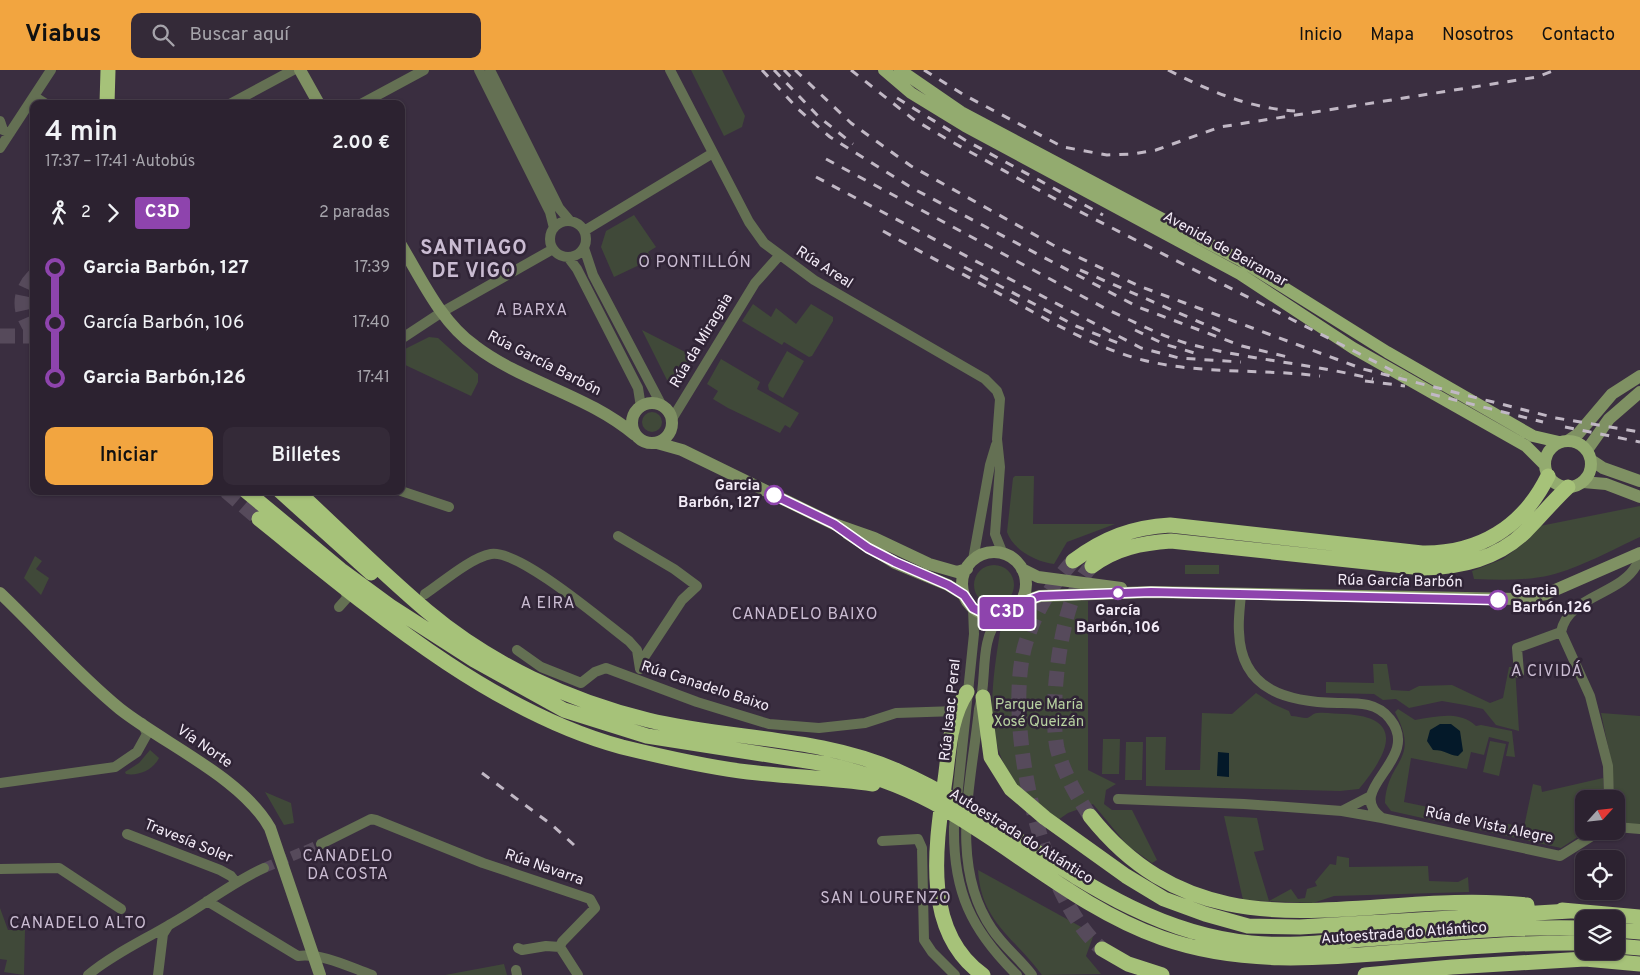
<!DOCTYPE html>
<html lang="es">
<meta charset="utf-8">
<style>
:root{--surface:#2c2230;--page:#342a38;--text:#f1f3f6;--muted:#a6a4ab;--line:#483f4c;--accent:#f2a540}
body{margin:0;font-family:Overpass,sans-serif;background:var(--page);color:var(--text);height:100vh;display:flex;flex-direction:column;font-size:19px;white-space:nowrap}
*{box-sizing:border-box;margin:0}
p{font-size:16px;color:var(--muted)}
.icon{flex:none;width:28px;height:28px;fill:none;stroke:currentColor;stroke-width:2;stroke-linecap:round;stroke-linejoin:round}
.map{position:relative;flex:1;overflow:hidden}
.details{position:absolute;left:30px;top:30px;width:375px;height:395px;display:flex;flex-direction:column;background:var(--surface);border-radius:10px;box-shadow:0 1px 4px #0004,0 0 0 1px var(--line)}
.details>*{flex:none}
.badge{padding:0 10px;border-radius:4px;font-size:18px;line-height:32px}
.needle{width:32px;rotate:63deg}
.controls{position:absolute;left:1575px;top:720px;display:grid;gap:10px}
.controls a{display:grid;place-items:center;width:50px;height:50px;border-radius:10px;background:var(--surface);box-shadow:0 1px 4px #0004,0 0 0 1px var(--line);font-size:25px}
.map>.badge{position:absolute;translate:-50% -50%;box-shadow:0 0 0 2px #fff}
.legs{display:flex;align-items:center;gap:8px;height:55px;padding:0 15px;font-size:16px}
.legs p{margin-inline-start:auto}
.headline{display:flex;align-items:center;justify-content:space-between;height:85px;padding:0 15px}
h1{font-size:28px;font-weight:600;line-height:38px}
.action{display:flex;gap:10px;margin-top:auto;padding:10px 15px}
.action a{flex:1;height:58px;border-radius:10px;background:var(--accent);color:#111;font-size:20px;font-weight:600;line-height:58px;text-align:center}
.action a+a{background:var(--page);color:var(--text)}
ul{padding:0 15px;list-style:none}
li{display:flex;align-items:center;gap:18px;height:55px;font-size:19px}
li i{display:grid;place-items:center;width:8px;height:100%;margin:0 6px;background:currentColor}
li i::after{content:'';width:12px;height:12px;margin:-6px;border:4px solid;border-radius:50%;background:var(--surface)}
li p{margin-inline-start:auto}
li:first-child i{background:linear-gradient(#0000 50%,currentColor 0)}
li:last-child i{background:linear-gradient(currentColor 50%,#0000 0)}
header{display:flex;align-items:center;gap:30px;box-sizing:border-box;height:70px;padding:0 25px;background:var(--accent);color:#111}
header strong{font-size:24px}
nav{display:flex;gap:28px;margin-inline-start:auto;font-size:18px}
.search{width:350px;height:45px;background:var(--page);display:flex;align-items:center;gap:12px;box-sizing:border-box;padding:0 18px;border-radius:10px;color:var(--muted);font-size:19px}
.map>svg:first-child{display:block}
.green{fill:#404939}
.water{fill:#041929}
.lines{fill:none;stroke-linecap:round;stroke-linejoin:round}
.street-tunnel{stroke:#564a5b;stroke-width:10;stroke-dasharray:10 5;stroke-linecap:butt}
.highway-tunnel{stroke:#564a5b;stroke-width:15;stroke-dasharray:15 8;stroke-linecap:butt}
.street{stroke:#647053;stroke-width:10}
.secondary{stroke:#7f9163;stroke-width:12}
.primary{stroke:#93ab6f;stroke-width:12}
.highway{stroke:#a6c279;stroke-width:15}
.rail{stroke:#c1b8c5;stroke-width:3;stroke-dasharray:9 9;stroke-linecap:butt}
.line-1-casing{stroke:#fff;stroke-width:11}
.line-1{stroke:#8e44ad;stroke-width:8}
.stop-1-dot{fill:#fff;stroke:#8e44ad;stroke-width:2.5}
.labels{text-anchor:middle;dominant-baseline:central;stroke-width:5;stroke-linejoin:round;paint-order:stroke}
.street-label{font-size:15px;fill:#f3ebf7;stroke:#302436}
.stop-label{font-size:15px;font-weight:bold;fill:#f3ebf7;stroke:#302436;text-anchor:end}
.park-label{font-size:15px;fill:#b8d2a1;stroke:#302436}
.neighbourhood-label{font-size:16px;letter-spacing:1px;fill:#cabcd2;stroke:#302436}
.district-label{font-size:20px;font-weight:bold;letter-spacing:1px;fill:#cabcd2;stroke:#302436}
</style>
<header>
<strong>Viabus</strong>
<div class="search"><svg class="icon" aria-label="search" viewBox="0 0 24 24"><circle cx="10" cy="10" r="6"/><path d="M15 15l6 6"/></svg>Buscar aquí</div>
<nav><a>Inicio</a><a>Mapa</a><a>Nosotros</a><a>Contacto</a></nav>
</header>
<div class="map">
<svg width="1640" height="905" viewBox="0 0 1640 905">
<rect width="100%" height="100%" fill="#3a2e40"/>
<path class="green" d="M691,0H722L745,46L742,57L724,66Z
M634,145L656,177L648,182L652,189L614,207L601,177L606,161Z
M753,234L771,247L776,238L796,254L811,234L833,247V251L812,286L809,287L784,272L782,275L742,251Z
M642,260L693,286L676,314L668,312Z
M429,267L438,268L478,304V312L471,326L401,293V281Z
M787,281L804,291L783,328L769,320L768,315Z
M721,289L760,312L757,319L799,343L790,358L785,355L780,363L728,338L713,329L718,321L707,314Z
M642 352a10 10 0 1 1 20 0a10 10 0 1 1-20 0Z
M1015,406H1034L1033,454H1115L1067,472L1054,494C1037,492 1013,480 1007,462L1013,408Z
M1640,436V467C1614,479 1579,498 1551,505C1525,511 1500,510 1474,509L1472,501L1503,489L1528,470L1540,456Z
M35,486L42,491L36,499L49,508L41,525L24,508Z
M974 515a20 20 0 1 1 40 0a20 20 0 1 1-40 0Z
M1185,495H1219V504H1185Z
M1045,531H1088V700L1116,714L1106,720L1104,734L1112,740H1132L1157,790L1152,793L1127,775L1093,734L1068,743L1058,750C1045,739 1028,728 1017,715C982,671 992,614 1000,562C1009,548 1029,535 1045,531Z
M1373,594H1387L1391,620L1409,621L1419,616L1452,615L1490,633L1503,628L1509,597H1515L1519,661L1496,655L1483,639L1465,635L1442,631L1409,638L1396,629L1383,630L1374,624L1326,623V612L1374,613Z
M1256,623L1273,634L1289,641L1291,646C1296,646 1302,648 1307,648C1311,647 1313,643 1317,643C1326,642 1336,644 1344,644C1408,647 1387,685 1359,719L1340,721L1146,716V667H1166L1165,700H1200L1202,643L1232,644Z
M1398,639L1415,650C1436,647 1459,640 1476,656L1481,655L1512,661L1515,687L1506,686L1509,672L1489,667L1484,685L1471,682L1467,699L1411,688L1404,732L1447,741L1445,753L1391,741L1385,733C1387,689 1421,692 1395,642Z
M1601,643L1640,646V755L1616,753L1612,695Z
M1103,669H1120L1119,704H1102Z
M1490,671L1506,674L1499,706L1483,702Z
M1126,672H1143L1142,710H1125Z
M150,680L159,688C153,700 139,706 126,704L125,702L139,693Z
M1603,708L1604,729H1584V761H1587L1561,778L1479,760L1481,749L1524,757L1533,714L1541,716L1542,722Z
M265,722L291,733L294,753L284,755Z
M1224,746L1257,748L1264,780L1254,782L1269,831L1291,819L1298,829L1305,828L1307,819L1317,816L1315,812L1330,794L1336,795L1337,786L1349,788V797L1428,796L1429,811L1458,812L1468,807L1469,822L1334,826L1313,833L1243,830Z
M978,800L1094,864L1086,886L1101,904L1042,905C1014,867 981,852 978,800Z
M0,838L8,860H25L24,905L4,902L7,890L0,889Z
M504,894L507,905H445Z"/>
<path class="water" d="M1440,654H1451L1460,661L1463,681L1458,686C1448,685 1446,680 1433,680L1427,671L1430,660Z
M1218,682L1229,683V707L1217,706Z"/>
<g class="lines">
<path class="street-tunnel" d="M264,798L321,774"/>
<path class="highway-tunnel" d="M34,206C17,223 19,245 34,262
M0,266H34
M226,421L259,449
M1073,491C1052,515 1037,538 1027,569C1001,644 1040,828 1102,879
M1090,746C1076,725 1063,702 1057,678C1049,638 1060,523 1092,496"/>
<path class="street" d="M479,0L550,142L554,158
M490,0L559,138L570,151
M670,0L749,152L764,173L814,210L985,309L997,321L1000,329L997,369L1000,397L995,464L1003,484
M35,27L46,34
M230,34L293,0
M361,34L424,0
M0,51L3,60L10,63
M0,78L51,0
M550 169a18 18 0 1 1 36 0a18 18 0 1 1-36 0Z
M584,161L713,83
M584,178L593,205L662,336
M568,187L577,199L638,318L641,337
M401,269L442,242L553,179
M672,349L755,213L779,186
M401,421L449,437
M618,466L674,499L697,516L682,530L643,589L641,598
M973,490L990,395L996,375
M425,524C443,512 470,488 491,484C519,479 604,552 629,571L637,580L640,599
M1241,524C1240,537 1238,550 1239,562C1241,622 1290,632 1338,633C1357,633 1377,632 1390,649C1423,690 1342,719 1382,748L1560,786L1600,761
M339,537L347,528L345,519
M973,538L974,564L954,757C953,821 971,860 1017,905
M1000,546C978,572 988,608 979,639C972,710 948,795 992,859C1003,876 1020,889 1032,905
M517,580L541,597L581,613L595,602L606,598L697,632L769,654L819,658L865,653L896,643L957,641
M1519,603L1517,578L1561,562
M0,713L115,697L137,682L147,664L142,653
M1118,729L1244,734L1342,741L1382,748
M1609,729L1608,696L1590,626L1561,562C1568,525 1622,525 1637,494L1634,485
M1342,741L1369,727
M1616,757L1640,759
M127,764L220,800L231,806L235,811
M882,771L918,769L922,778L924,870L932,882L955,905
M321,774L371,749L376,750L483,793L590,829L595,838L562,872L560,877L578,905
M0,799L59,798L121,839
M207,831L298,886C323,883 349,897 372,905
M518,878L522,880L546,876L560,877
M516,900L517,905
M88,905C112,885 142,871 169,855C202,837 229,814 264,798
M158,905L163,864L168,856"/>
<path class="secondary" d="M300,0L319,34
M401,175C422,210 441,252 475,276C524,313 588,325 635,365
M632 353a20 20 0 1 1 40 0a20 20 0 1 1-40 0Z
M1569,370L1578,364L1612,324L1640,306
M657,373L682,380L834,454L874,468L929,494L957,502L967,499
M1587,380L1609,349L1640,322
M1591,390L1603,398L1640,411
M1583,412L1606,414L1640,427
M848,464L895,493L948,515L964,525
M962 514a32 32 0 1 1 64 0a32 32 0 1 1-64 0Z
M1022,499L1038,507L1121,518
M0,523C40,561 77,604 120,639C166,675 242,708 270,758L320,905
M1020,533L1040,526L1151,522L1518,529L1546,524L1640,483"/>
<path class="primary" d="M884,0L911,23L965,56L1240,204L1353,278L1526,376L1545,395
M900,0L961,42L1240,190L1387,282L1533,366L1559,372
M1545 394a23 23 0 1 1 46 0a23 23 0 1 1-46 0Z"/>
<path class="highway" d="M107,34L108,0
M246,421L341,500L390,536L474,590L564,640L647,666L826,694C862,702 900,715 932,732C1010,774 1077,838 1162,868C1239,895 1318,889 1398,882C1460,878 1521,872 1584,873
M280,421L371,503
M297,421C340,461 382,503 427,541C490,594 569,631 648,650C731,670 819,666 898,701C1019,754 1113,860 1251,873C1293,877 1336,871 1379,868C1447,863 1515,856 1584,858
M259,449C365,534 488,641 622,677C663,687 706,697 748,702C790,707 832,708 873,714
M1073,491C1104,468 1133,457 1170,455L1422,483C1479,484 1523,457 1548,406
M1092,496C1116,478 1142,473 1171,471L1423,498C1461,497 1497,489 1525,462C1540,447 1553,431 1568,417
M967,622C950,647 949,681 945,710C936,774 921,861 983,905
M983,627L991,687L1011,719L1045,748L1126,806L1164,829L1205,844L1248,856L1300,857L1570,841
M1090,746C1210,897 1366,817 1527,835
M1562,840L1640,847
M1616,860L1640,862
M1616,876L1640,878
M1102,879L1128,894L1162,905
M1365,905L1452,897L1585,889L1640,894"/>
<path class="rail" d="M762,0L798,39L830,67L912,118L1138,237L1242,276L1292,288
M774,0L819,47L853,74
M784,0L794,10
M795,0L851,53L911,96L1053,175L1139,216L1363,299L1556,348L1640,362
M851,0L913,49L945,68L1057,130L1401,305
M924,0L964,25L1063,77L1107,85L1133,84L1156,80L1220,57L1537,7L1555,0
M1168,0C1210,21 1248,38 1295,41
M897,28L965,70L1103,145
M826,89L1108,240C1135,252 1161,266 1189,274C1250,290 1313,294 1373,309
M816,107L1141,278L1179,288L1241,292
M883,161C926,185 970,208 1013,231C1057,255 1101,281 1151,292C1206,304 1264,299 1320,306
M964,197L1076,256L1118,273
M1080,200L1227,264
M1135,260L1164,274L1198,284
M1365,311L1405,316
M1431,324L1543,352
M1565,357L1640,372
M482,703L552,755L574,775"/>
</g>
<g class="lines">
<defs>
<path id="line-1" d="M774,425L834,454L868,478L895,492L948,515L964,525L973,538L989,546L1006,544L1020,533L1040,526L1151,522L1498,530"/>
</defs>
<use href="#line-1" class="line-1-casing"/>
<use href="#line-1" class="line-1"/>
</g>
<g class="stop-1-dot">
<circle cx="774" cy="425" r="9"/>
<circle cx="1118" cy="523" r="6"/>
<circle cx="1498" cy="530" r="9"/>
</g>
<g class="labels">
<g class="street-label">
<text transform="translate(1225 180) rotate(29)">Avenida de Beiramar</text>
<text transform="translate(824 198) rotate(33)">Rúa Areal</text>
<text transform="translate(702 271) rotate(-59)">Rúa da Miragaia</text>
<text transform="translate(544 294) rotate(27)">Rúa García Barbón</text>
<text transform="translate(1400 512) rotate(1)">Rúa García Barbón</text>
<text transform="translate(705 617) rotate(18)">Rúa Canadelo Baixo</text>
<text transform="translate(951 640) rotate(-84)">Rúa Isaac Peral</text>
<text transform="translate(204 677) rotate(35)">Vía Norte</text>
<text transform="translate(1489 756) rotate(12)">Rúa de Vista Alegre</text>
<text transform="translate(1021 767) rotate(32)">Autoestrada do Atlántico</text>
<text transform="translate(188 772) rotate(22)">Travesía Soler</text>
<text transform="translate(544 798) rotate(19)">Rúa Navarra</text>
<text transform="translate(1404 864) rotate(-4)">Autoestrada do Atlántico</text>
</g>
<g class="stop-label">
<text x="760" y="416">Garcia<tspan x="760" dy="17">Barbón, 127</tspan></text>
<text x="1512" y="521" text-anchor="start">Garcia<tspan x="1512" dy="17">Barbón,126</tspan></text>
<text x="1118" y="541" text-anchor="middle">García<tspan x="1118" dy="17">Barbón, 106</tspan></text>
</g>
<g class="park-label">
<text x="1039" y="635">Parque María<tspan x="1039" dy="17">Xosé Queizán</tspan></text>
</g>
<g class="neighbourhood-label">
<text x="695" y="193">O PONTILLÓN</text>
<text x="532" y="241">A BARXA</text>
<text x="548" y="534">A EIRA</text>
<text x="805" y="545">CANADELO BAIXO</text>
<text x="1547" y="602">A CIVIDÁ</text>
<text x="348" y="787">CANADELO<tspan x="348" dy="18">DA COSTA</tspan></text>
<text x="886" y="829">SAN LOURENZO</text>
<text x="78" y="854">CANADELO ALTO</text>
</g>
<g class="district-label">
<text x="474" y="179">SANTIAGO<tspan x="474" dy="23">DE VIGO</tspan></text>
</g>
</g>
</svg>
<div class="controls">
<a><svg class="needle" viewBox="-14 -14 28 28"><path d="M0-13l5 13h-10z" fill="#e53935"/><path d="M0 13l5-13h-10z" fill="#a6a4ab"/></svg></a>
<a><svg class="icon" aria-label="locate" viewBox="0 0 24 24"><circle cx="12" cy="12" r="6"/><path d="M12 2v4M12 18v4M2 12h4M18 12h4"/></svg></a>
<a><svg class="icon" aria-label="layers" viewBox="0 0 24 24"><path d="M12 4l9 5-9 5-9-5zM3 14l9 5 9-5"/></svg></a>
</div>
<b class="badge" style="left:1007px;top:543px;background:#8e44ad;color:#fff">C3D</b>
<section class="details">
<div class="headline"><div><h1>4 min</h1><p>17:37 – 17:41 · Autobús</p></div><b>2.00 €</b></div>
<div class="legs"><svg class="icon" aria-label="walk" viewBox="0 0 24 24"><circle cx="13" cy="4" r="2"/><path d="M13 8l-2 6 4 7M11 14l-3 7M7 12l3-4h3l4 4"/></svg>2<svg class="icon" aria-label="forward" viewBox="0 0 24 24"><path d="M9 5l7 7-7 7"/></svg><b class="badge" style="background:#8e44ad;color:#fff">C3D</b><p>2 paradas</p></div>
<ul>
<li><i style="color:#8e44ad"></i><b>Garcia Barbón, 127</b><p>17:39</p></li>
<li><i style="color:#8e44ad"></i><span>García Barbón, 106</span><p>17:40</p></li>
<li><i style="color:#8e44ad"></i><b>Garcia Barbón,126</b><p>17:41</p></li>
</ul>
<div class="action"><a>Iniciar</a><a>Billetes</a></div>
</section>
</div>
